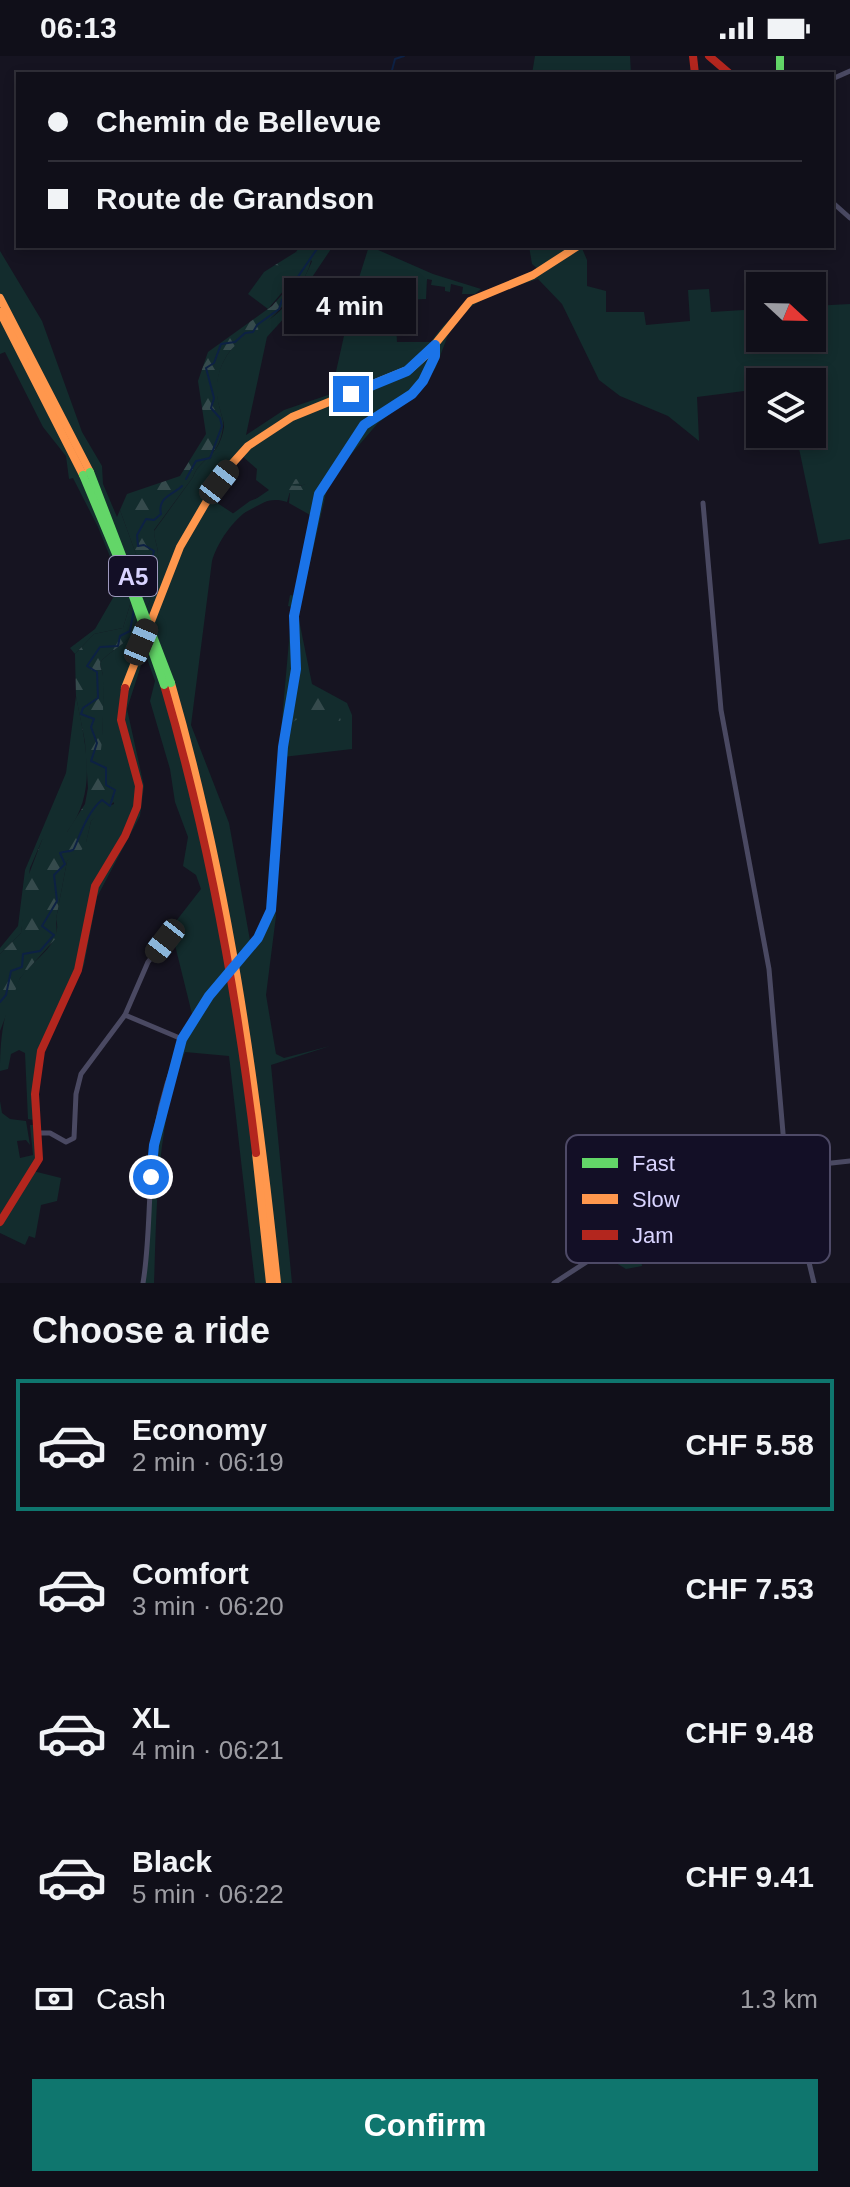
<!DOCTYPE html>
<meta charset="utf-8">
<style>
body{margin:0;font-family:Arial,sans-serif;background:#1e1d26;color:#f1f3f6;height:100vh;display:flex;flex-direction:column;font-size:30px;white-space:nowrap}
*{box-sizing:border-box;margin:0}
p{font-size:26px;color:#9c9ca2}
.icon{flex:none;width:44px;height:44px;fill:none;stroke:currentColor;stroke-width:2;stroke-linecap:round;stroke-linejoin:round}
.map{position:relative;height:1227px;overflow:hidden}
.drawer{display:flex;flex-direction:column;background:#100f19;flex:1}
.drawer>*{flex:none}
.hud{position:absolute;left:16px;top:16px;width:818px;height:176px;border-radius:0px;box-shadow:0 4px 12px #0003,0 0 0 2px #302f38;display:grid;align-content:center;height:176px;padding:0 32px;background:#100f19}
.needle{width:52px;rotate:112deg}
.buttons{position:absolute;left:746px;top:216px;display:grid;gap:16px}
.buttons a{display:grid;place-items:center;width:80px;height:80px;border-radius:0px;background:#100f19;box-shadow:0 4px 12px #0003,0 0 0 2px #302f38;font-size:40px}
.end{position:absolute;width:36px;height:36px;margin:-18px;border:10px solid #1a73e8;background:#fff;box-shadow:0 0 0 4px #fff}
.from{border-radius:50%}
.bubble{position:absolute;height:56px;border-radius:0px;background:#100f19;box-shadow:0 4px 12px #0003,0 0 0 2px #302f38;font-size:26px;font-weight:700;line-height:56px;text-align:center}
.car{position:absolute;width:24px;height:48px;margin:-24px -12px;border-radius:10px;box-shadow:0 0 6px 2px #0007;background:linear-gradient(#222 24%,#8ab4d8 0 40%,#222 0 76%,#8ab4d8 0 86%,#222 0)}
.hud b{display:flex;align-items:center;gap:28px;height:76px;font-size:30px}
.hud b+b{border-top:2px solid #302f38}
.hud i{width:20px;height:20px;background:#f1f3f6}
ul{padding:0;list-style:none}
li{display:flex;align-items:center;gap:24px;height:132px;margin:0 16px 12px;padding:0 16px;border:4px solid transparent;border-radius:0px}
li div{flex:1}
li b{display:block;font-size:30px}
li em{font-style:normal;font-weight:700}
li.on{border-color:#0f766e}
li>.icon{width:72px;height:72px;stroke-width:1.5}
h2{padding:0 32px;font-size:36px;line-height:96px}
.pay{display:flex;align-items:center;gap:20px;height:88px;padding:0 32px;font-size:30px}
.pay p{margin-inline-start:auto}
.cta{display:flex;gap:16px;margin-top:auto;padding:16px 32px}
.cta a{flex:1;height:92px;border-radius:0px;background:#0f766e;color:#fff;font-size:32px;font-weight:700;line-height:92px;text-align:center}
.status{display:flex;justify-content:space-between;align-items:center;height:56px;padding:0 40px;background:#100f19;direction:ltr}
.status svg{height:22px;fill:currentColor}
.map>svg:first-child{display:block}
.grass{fill:#132c2d;fill-rule:evenodd}
.forest{fill:url(#forest-firs)}
.lines{fill:none;stroke-linecap:round;stroke-linejoin:round}
.stream{stroke:#0d2144;stroke-width:2}
.street{stroke:#4a4962;stroke-width:5}
.fast{stroke:#63d668;stroke-width:8}
.slow{stroke:#ff974d;stroke-width:8}
.jam{stroke:#b3261e;stroke-width:8}
.street-bridge{stroke:#4a4962;stroke-width:5}
.fast-bridge{stroke:#63d668;stroke-width:8}
.route{stroke:#1a73e8;stroke-width:10}
.labels{text-anchor:middle;dominant-baseline:central;stroke-width:8;stroke-linejoin:round;paint-order:stroke}
.shield{fill:#130f26;stroke:#9e99be;stroke-width:2}
.shield-label{font-size:24px;font-weight:bold;fill:#d9d4ff}
.key{fill:#130f26;stroke:#4e4a67;stroke-width:2}
.key-label{font-size:22px;fill:#d9d4ff}
</style>
<div class="status"><b>06:13</b><svg viewBox="0 0 49 12"><path d="M0 12V9h3v3zM5 12V6h3v6zM10 12V3h3v9zM15 12V0h3v12zM26 1h20v11H26zM47 4h2v5h-2z"/></svg></div>
<div class="map">
<svg width="850" height="1227" viewBox="0 0 850 1227">
<defs>
<pattern id="forest-firs" width="22" height="20" patternUnits="userSpaceOnUse" patternTransform="scale(2)"><rect width="22" height="20" fill="#132c2d"/><path d="M5 1l3.5 6h-7zM16 11l3.5 6h-7z" fill="#354a4c"/></pattern>
</defs>
<rect width="100%" height="100%" fill="#161421"/>
<g class="grass">
<path d="M535,0h95l1,18h-99z"/>
<path d="M300,190h33l-47,70 -19,21 -21,98 38,-25 47,-16 21,-94 17,-54 64,28 48,15 -6,5h-13l1,-7 -12,-3 -1,8 -5,-1v-4l-14,-2 1,-5 -5,-1 -1,20 -23,1 -7,25 1,17h34c27,-41 66,-53 109,-71l-8,-7 -3,-18h52l6,14v26l19,5v21h38l2,13 44,-4 -2,-31 21,-1 2,23 49,-3v29h52v-32l38,-2v235l-31,5 -23,-110h16v-52h-52v7l-63,8 2,44 -31,-25 -48,-20 -21,-16 -37,-76 -24,-25 -44,14 -27,16 -19,26 -12,32 -15,24 -43,32 -49,57 -31,135 14,69 35,19 5,12v34l-69,8 -1,9 -4,-1 14,-158 -4,-1 2,-11 7,1 18,-97 8,-19 -32,8 -4,14c-33,-12 -67,31 -75,59l-21,164 38,98 22,123 14,-20 9,-34 2,24 -10,79 10,59 8,4 46,-12 -59,19 21,218h-37l-26,-227 -44,-4c-29,75 -28,152 -31,231h-11c6,-87 6,-186 50,-265l-21,-85 1,-8 28,-36 -5,-14 -13,-9 5,-29 -13,-35 -5,-33 -20,-68 5,-20 -10,-28 -18,56 17,77 -4,30 -43,81 -13,68 -38,83 -7,4 -4,34 4,35 -11,-2 -3,-66 -6,-3 -8,4 -3,15 -8,2c0,-32 3,-62 19,-91 11,-19 45,-35 37,-61l11,-58 19,-19 5,-21 13,-13 10,-4 -3,-20 -12,-29c5,-15 4,-60 4,-79 0,-4 -3,-8 -3,-12 0,-6 25,-20 31,-28 16,-24 29,-53 27,-81 0,-9 -4,-15 -4,-24l39,-54c6,-19 26,-18 31,-50 0,-7 -3,-12 -4,-18 -7,-20 -3,-41 10,-58 11,-15 29,-24 44,-35 15,-11 31,-37 38,-55l-16,-9zM241,399l16,14 -1,11 13,10 -35,24 -26,-17z"/>
<path d="M0,195l42,70 40,111 20,34 1,18 14,33 3,-7 21,58 -18,60 -29,6 -19,20 -5,-6 25,-19 26,-45 -23,-57 -25,-49 -4,1 -3,-23 -23,-29 -38,-75 -5,2z"/>
<path d="M275,209l14,1 7,10 -28,33 -20,-15 16,-22z"/>
<path d="M76,640c9,46 23,96 -9,136l-25,8 -12,28 -9,65 -21,21v-6l18,-22 7,-56 41,-97z"/>
<path d="M0,1045l2,12 8,6 16,2 4,24 -4,-5 -9,1 3,17 13,-3 -3,-30h9l1,29 -7,17 28,7 -4,23 -16,4 -6,33 -6,-2 -4,9 -25,-12z"/>
<path d="M636,1171l6,39 -16,3 -28,-17z"/>
</g>
<g class="forest">
<path d="M296,196l15,5c0,24 -40,63 -57,76 -8,6 -17,9 -24,18 -13,17 -16,38 -10,58 1,6 4,11 3,18 -4,32 -24,31 -30,50l-39,53c0,10 4,16 4,25 2,28 -11,57 -27,81 -6,8 -31,22 -31,28 0,4 3,8 3,12 0,19 1,64 -3,79l10,17v10l6,5 -1,14 -24,20 -6,26 -18,14 -11,58 1,18 -37,41 -20,53v-77l21,-21 5,-51 16,-42 11,-8h14l18,-28 3,-16 -3,-46 -9,-46 -1,-42 19,-20 29,-6 18,-60 -21,-58 7,-16 53,-18 26,-42 -8,-53 10,-29 64,-46 23,-26 -6,-13 -14,-2z"/>
<path d="M325,415l-1,5 -7,-1 -12,8 -21,2 16,1 22,-8 -10,38 -23,-13 1,-10 -6,-1 -50,26h-7l23,-17 25,-9 1,-6 -6,-6 33,-1z"/>
<path d="M295,635c17,3 42,5 48,23l-3,7 -35,-7 -15,10z"/>
</g>
<g class="lines">
<g class="stream">
<path d="M391,18l4,-15 9,-3"/>
<path d="M395,18h3"/>
<path d="M186,423l10,-18 14,-3 12,-32 -2,-8 -9,-10 3,-10 -8,-30 8,-5 7,-19 14,-2 10,-9 8,-1 4,-7 22,-16 3,-9 37,-54"/>
<path d="M143,538l11,-43 -10,-6 -6,1 -1,-11 9,-16 8,1 7,-6c-4,-17 12,-19 21,-28"/>
<path d="M0,946l6,-7 5,-24 11,-4 1,-13 17,-3 14,-16 -12,-9 15,-25 -3,-26 11,-11 -5,-11c4,-2 9,-1 13,-3 3,-2 12,-37 29,-50l8,6 5,-16 -9,-5v-17l-15,-7 6,-18 -6,-16 3,-8 -13,-5 2,-6 15,-10 -1,-26 -10,-6 13,-19 18,-1 2,-10 10,-5 4,-21"/>
</g>
<g class="street">
<path d="M832,23l18,-8"/>
<path d="M832,146l18,16"/>
<path d="M703,447l18,207 48,259 17,199 28,115"/>
<path d="M250,892l15,-22 8,-25 10,-154 13,-78 -2,-53 25,-122 45,-69 48,-31 11,-13 12,-25v-10"/>
<path d="M125,959l23,-53 28,-35"/>
<path d="M40,1077h10l16,9 8,-4 2,-44 5,-20 44,-59 57,24"/>
<path d="M143,1227c7,-42 5,-86 10,-129 6,-62 29,-126 69,-174"/>
<path d="M554,1227l130,-84 102,-31 64,-7"/>
</g>
<path class="fast" d="M780,0v18"/>
<g class="slow">
<path d="M0,242l90,174"/>
<path d="M0,256l83,163"/>
<path d="M171,627c57,197 85,397 106,600"/>
<path d="M125,632l55,-141 42,-72 26,-29 44,-29 118,-48 17,-15 43,-53 63,-26 45,-29"/>
<path d="M256,1097l14,130"/>
</g>
<g class="jam">
<path d="M693,0l2,18"/>
<path d="M709,0l21,18"/>
<path d="M164,629c45,154 73,309 92,468"/>
<path d="M0,1166l39,-63 -4,-65 6,-43 37,-81 17,-84 30,-50 12,-29 2,-21 -18,-66 4,-32"/>
</g>
<path class="street-bridge" d="M222,924l28,-32"/>
<g class="fast-bridge">
<path d="M90,416l81,211"/>
<path d="M83,419l46,110 35,100"/>
</g>
</g>
<g class="lines">
<path class="route" d="M151,1121l3,-32 28,-106 27,-43 49,-58 13,-28 12,-163 13,-78 -2,-53 25,-122 45,-69 48,-31 11,-13 12,-25v-11l-28,26 -56,23"/>
</g>
<g class="labels">
<rect class="shield" x="109" y="500" width="48" height="40" rx="6"/>
<g class="shield-label">
<text x="133" y="520">A5</text>
</g>
</g>
<rect x="566" y="1079" width="264" height="128" rx="12" class="key"/>
<rect x="582" y="1102" width="36" height="10" fill="#63d668"/>
<rect x="582" y="1138" width="36" height="10" fill="#ff974d"/>
<rect x="582" y="1174" width="36" height="10" fill="#b3261e"/>
<g class="key-label">
<text x="632" y="1115">Fast</text>
<text x="632" y="1151">Slow</text>
<text x="632" y="1187">Jam</text>
</g>
</svg>
<div class="buttons">
<a><svg class="needle" viewBox="-14 -14 28 28"><path d="M0-13l5 13h-10z" fill="#e53935"/><path d="M0 13l5-13h-10z" fill="#9c9ca2"/></svg></a>
<a><svg class="icon" aria-label="layers" viewBox="0 0 24 24"><path d="M12 4l9 5-9 5-9-5zM3 14l9 5 9-5"/></svg></a>
</div>
<i class="end from" style="left:151px;top:1121px"></i>
<i class="end" style="left:351px;top:338px"></i>
<div class="bubble" style="left:284px;top:222px;width:132px">4 min</div>
<i class="car" style="left:219px;top:426px;rotate:38deg"></i>
<i class="car" style="left:141px;top:586px;rotate:23deg"></i>
<i class="car" style="left:165px;top:885px;rotate:218deg"></i>
<div class="hud">
<b><i class="from"></i>Chemin de Bellevue</b>
<b><i></i>Route de Grandson</b>
</div>
</div>
<section class="drawer">
<h2>Choose a ride</h2>
<ul>
<li class="on"><svg class="icon" aria-label="car" viewBox="0 0 24 24"><path d="M5 17H2v-5l4-1 3-4h7l3 4 3 1v5h-3M9 17h6M6 11h13"/><circle cx="7" cy="17" r="2"/><circle cx="17" cy="17" r="2"/></svg><div><b>Economy</b><p>2 min · 06:19</p></div><em>CHF 5.58</em></li>
<li><svg class="icon" aria-label="car" viewBox="0 0 24 24"><path d="M5 17H2v-5l4-1 3-4h7l3 4 3 1v5h-3M9 17h6M6 11h13"/><circle cx="7" cy="17" r="2"/><circle cx="17" cy="17" r="2"/></svg><div><b>Comfort</b><p>3 min · 06:20</p></div><em>CHF 7.53</em></li>
<li><svg class="icon" aria-label="car" viewBox="0 0 24 24"><path d="M5 17H2v-5l4-1 3-4h7l3 4 3 1v5h-3M9 17h6M6 11h13"/><circle cx="7" cy="17" r="2"/><circle cx="17" cy="17" r="2"/></svg><div><b>XL</b><p>4 min · 06:21</p></div><em>CHF 9.48</em></li>
<li><svg class="icon" aria-label="car" viewBox="0 0 24 24"><path d="M5 17H2v-5l4-1 3-4h7l3 4 3 1v5h-3M9 17h6M6 11h13"/><circle cx="7" cy="17" r="2"/><circle cx="17" cy="17" r="2"/></svg><div><b>Black</b><p>5 min · 06:22</p></div><em>CHF 9.41</em></li>
</ul>
<div class="pay"><svg class="icon" aria-label="cash" viewBox="0 0 24 24"><path d="M3 7h18v10H3z"/><circle cx="12" cy="12" r="2"/></svg>Cash<p>1.3 km</p></div>
<div class="cta"><a>Confirm</a></div>
</section>
